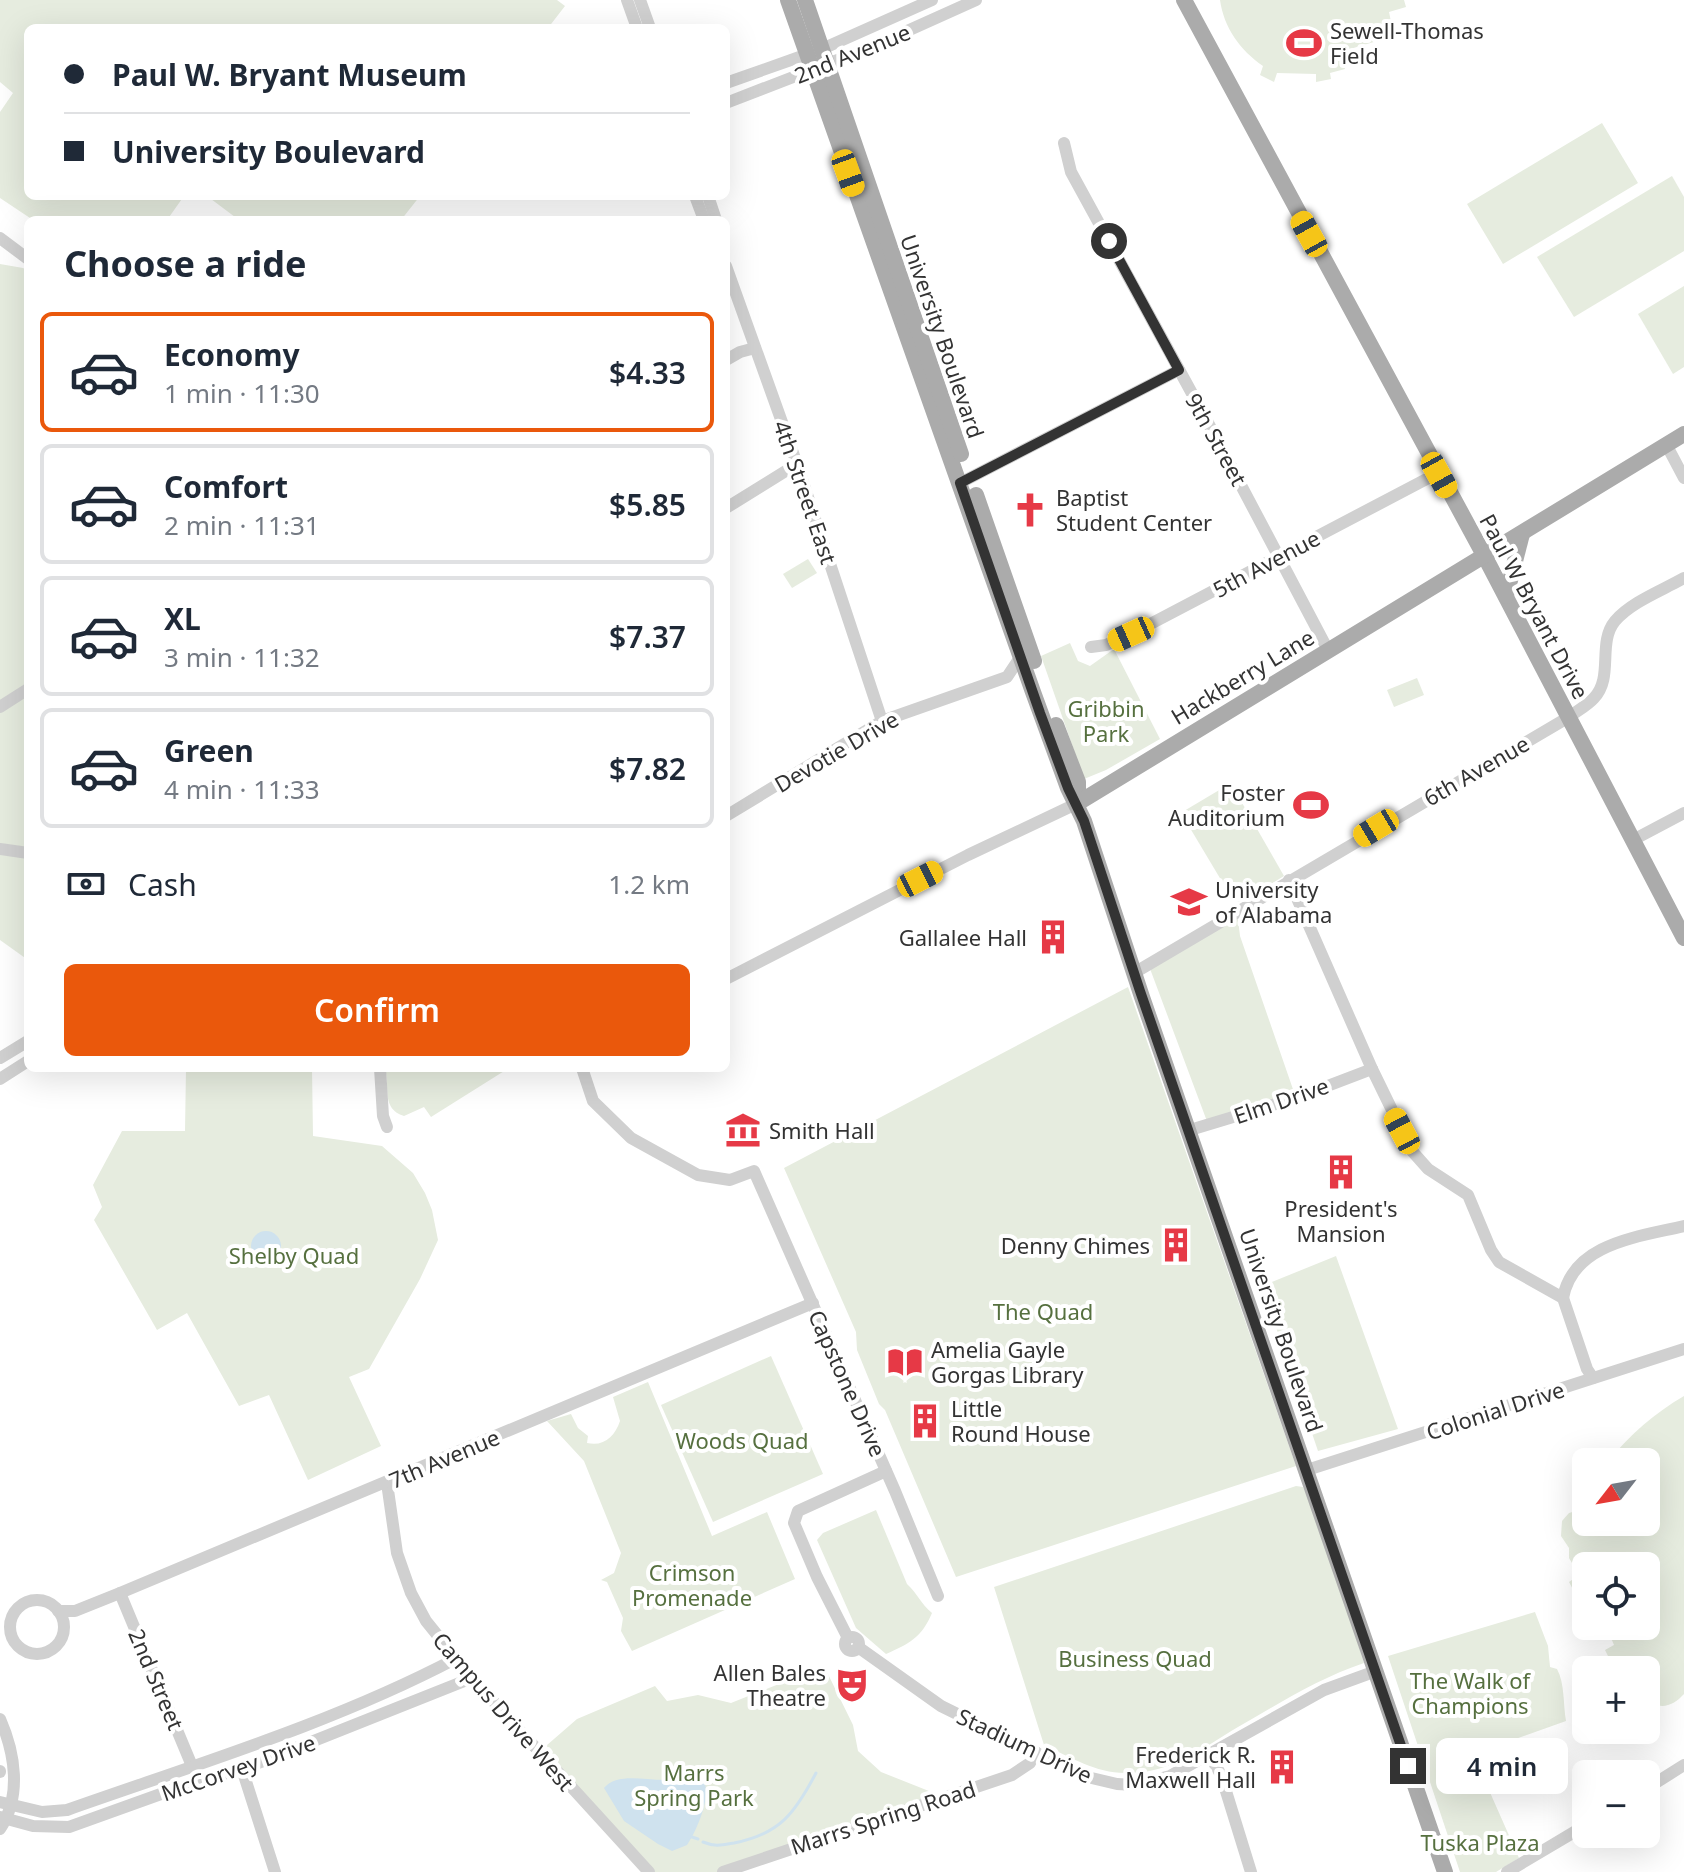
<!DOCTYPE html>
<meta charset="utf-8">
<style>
body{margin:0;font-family:"Noto Sans",sans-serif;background:#f6f6f7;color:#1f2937;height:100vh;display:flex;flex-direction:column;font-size:30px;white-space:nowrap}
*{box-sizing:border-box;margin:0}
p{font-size:26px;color:#747a83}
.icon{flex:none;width:44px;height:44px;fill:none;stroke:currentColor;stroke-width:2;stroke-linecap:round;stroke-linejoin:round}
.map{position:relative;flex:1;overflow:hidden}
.sheet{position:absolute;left:24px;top:216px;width:706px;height:856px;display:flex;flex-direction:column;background:#fff;border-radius:12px;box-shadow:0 8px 32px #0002}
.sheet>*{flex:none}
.top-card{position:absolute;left:24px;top:24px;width:706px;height:176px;border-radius:12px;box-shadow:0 8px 32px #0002;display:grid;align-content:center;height:176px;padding:0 40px;background:#fff}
.needle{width:52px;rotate:239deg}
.fabs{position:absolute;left:1572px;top:1448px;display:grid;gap:16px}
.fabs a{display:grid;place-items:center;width:88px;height:88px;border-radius:12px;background:#fff;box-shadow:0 8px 32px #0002;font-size:40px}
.end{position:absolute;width:36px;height:36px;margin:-18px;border:10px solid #333;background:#fff;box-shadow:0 0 0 4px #fff}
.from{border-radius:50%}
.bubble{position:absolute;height:56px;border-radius:12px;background:#fff;box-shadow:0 8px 32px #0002;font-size:26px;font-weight:600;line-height:56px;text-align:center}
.car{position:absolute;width:24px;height:48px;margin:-24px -12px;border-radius:10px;box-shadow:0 0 6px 2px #0007;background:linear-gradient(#f5c518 24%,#345 0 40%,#f5c518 0 76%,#345 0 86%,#f5c518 0)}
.top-card b{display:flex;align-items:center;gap:28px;height:76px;font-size:30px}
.top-card b+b{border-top:2px solid #e0e1e3}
.top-card i{width:20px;height:20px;background:#1f2937}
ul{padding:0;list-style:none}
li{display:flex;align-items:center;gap:24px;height:120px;margin:0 16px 12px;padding:0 24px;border:4px solid #e0e1e3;border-radius:12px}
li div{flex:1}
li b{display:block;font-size:30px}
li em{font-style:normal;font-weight:600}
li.selected{border-color:#ea580c}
li>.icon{width:72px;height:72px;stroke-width:1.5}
h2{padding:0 40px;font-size:36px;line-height:96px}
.pay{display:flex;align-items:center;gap:20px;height:88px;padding:0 40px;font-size:30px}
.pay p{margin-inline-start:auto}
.primary-button{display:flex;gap:16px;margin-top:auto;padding:16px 40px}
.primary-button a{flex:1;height:92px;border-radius:12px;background:#ea580c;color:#fff;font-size:32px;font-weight:600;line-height:92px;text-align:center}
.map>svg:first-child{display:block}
.green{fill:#e6ecdf}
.water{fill:#cfe2ee}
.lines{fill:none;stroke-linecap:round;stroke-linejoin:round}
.stream{stroke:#cfe2ee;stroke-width:3}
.minor{stroke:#d0d0d0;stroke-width:12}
.major{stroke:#ababab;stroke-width:16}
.route{stroke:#333;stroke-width:10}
.labels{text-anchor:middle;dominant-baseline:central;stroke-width:8;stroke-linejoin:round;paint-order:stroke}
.poi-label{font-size:22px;fill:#333;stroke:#fff;text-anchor:start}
.street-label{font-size:22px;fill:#333;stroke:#fff}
.park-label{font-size:22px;fill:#56703f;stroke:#fff}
</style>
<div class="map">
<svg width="1684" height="1872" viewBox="0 0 1684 1872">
<rect width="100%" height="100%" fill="#fff"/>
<g class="green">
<path d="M0,0h557l8,6 -17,22h-520v168h156l-17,24h-134l-33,-22v-86l13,-19 -13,-11z"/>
<path d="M1220,0h184l2,7 -17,5 5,24 -54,16 5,17 -15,4 1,6 -15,3v-8l-39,-1 -3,9 -14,-7 3,-9c-23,-16 -39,-38 -43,-66z"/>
<path d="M1602,123l36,60 -135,81 -36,-60z"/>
<path d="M1672,176l12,21v54l-110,66 -37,-60z"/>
<path d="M207,196h213l-19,24h-162z"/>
<path d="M0,264l23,4 5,3v689l-28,-20z"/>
<path d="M1684,286v81l-11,7 -35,-60z"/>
<path d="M808,559l9,14 -25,15 -9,-14z"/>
<path d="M1070,643l8,18 12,5 24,-17 46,90 -54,31 -22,9 -43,-123z"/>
<path d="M1417,678l7,17 -30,12 -7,-17z"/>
<path d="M1226,786l7,1 51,89 -43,26 -8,-2 -49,-82v-7z"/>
<path d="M1237,911l3,25 56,162 -88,26 -59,-158z"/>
<path d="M1128,987l168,479 -340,111 -71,-167 -6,-6 -22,-54 -1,-18 -72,-164z"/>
<path d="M186,1068h126l1,68 69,10 31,27 12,20 7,17 6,30 -18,39 -51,90 -20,8 32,69 -73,34 -39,-85 -30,11 -52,-93 -30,17 -63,-110 8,-13 -9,-22 29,-54h63z"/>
<path d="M385,1068h124l-78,49 -7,-10 -20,9c-23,-7 -14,-29 -19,-48z"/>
<path d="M1336,1256l62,173 -80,22 -56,-165z"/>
<path d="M771,1356l52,118 -110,48 -52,-117z"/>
<path d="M648,1382l64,154 55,-24 28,67 -163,72 -11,-20 2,-13 -16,-36 -6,-2 13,-7 7,-20 -37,-92 -37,-40 24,-7 7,14 10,8 -1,7c17,4 28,-7 33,-22l-7,-24z"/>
<path d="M1684,1396v298c-11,12 -24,17 -38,5v-29h-18l-6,-9 -9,5 -8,-16 9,-5 -8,-19h40v-60h-60v26l-9,5 -8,-15 10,-7 -10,-17v-10l-8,-12 1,-15 7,-8 17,-5v14h60v-60h-38c21,-27 47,-49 76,-66z"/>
<path d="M1296,1486l7,1 18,41 43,135c-45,15 -86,41 -126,64 -35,21 -70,48 -113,46 -29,0 -55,-16 -81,-28l-50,-158z"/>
<path d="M876,1510l31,74c10,9 14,20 25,29 -10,24 -23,31 -46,41l-30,-26 -39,-88 6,-7z"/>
<path d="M1535,1612l13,34 2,21 7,2c8,15 6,35 9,52l-93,33 46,104 -23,14h-36l-72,-216z"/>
<path d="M824,1666l29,59 5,26 23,21 63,25 -221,75h-74l-110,-120 38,-33 78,-33 12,15 31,-6 33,8z"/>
</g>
<g class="water">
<circle cx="266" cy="1246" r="15"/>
<path d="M692,1772c4,2 9,5 11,8 10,14 -7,52 -16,65l-15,6 -14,-7 -34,-23 -20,-33c14,-18 49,-5 70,-9 6,-1 13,-4 18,-7z"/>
</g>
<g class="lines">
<g class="stream">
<path d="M692,1837l6,2"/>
<path d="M703,1842c12,5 19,3 31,1 46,-9 61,-30 82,-70"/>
</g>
<g class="minor">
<path d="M627,0l10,28"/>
<path d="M640,0l10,28"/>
<path d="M726,83l96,-34 110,-49"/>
<path d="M726,103l150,-58 100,-45"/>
<path d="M1064,143l7,29 135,247 122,231"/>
<path d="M695,196l9,24"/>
<path d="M708,196l8,24"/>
<path d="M0,238l28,21"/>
<path d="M726,266l71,198 85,257"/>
<path d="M726,360l14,-8 15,-4"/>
<path d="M1666,444l18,34"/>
<path d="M960,483l219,-113"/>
<path d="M726,508l71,-44"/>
<path d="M1091,647l15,-2 31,-14 301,-158"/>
<path d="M0,707l28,-18"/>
<path d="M726,816l156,-95 125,-44 14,-21"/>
<path d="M1633,840l51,-27"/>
<path d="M0,849l28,4"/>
<path d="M1289,880l83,189 40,82 16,18 40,26 23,55 8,12 64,36 24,71 6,9"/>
<path d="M1134,973l435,-256c8,-6 19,-12 25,-19 20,-21 3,-55 21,-77 16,-19 48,-31 69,-43"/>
<path d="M726,979l242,-124 110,-52"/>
<path d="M0,1058l28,-17"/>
<path d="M380,1068l3,48 4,11"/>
<path d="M582,1068l11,33 38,37 67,37 32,5 24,-9 141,320 43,105"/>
<path d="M0,1079l28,-18"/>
<path d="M1190,1130l106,-32 76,-29"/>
<path d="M1563,1298c10,-55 75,-61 121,-72"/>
<path d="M1307,1470l377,-121"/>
<path d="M387,1483l10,70 14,40 15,28 46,57 177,194"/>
<path d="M120,1593l72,173"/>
<circle cx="37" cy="1627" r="27"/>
<path d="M58,1611h17l45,-18 693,-290"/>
<circle cx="852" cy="1644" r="7"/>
<path d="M848,1638l-31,-61 -23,-54 4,-12 88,-40"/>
<path d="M858,1647l83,59 142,70 34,8 18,1 35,-9 154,-86 52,-19"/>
<path d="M0,1719c15,34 22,77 0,110"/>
<path d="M1210,1756l11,19 30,97"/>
<path d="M242,1769l33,103"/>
<path d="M0,1771v1"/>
<path d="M1646,1789l38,-24"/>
<path d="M0,1802l42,10 25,-2c130,-46 266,-87 388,-151"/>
<path d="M0,1817l33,9 36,1 103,-37 84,-26 216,-86"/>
<path d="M723,1872l289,-97 18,-12 6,-11"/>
<path d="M1507,1872l79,-47"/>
</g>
<g class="major">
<path d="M788,0l245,692 35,96 16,33 58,176 303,875"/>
<path d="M805,0l156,454"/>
<path d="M1184,0l301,557 199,381"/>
<path d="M976,495l58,166"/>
<path d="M1506,596l16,-62"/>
<path d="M1056,725l22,57v20"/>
<path d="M1078,803l606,-369"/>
</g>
</g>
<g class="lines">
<path class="route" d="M1109,241l70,129 -219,113 80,230 28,75 16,33 56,170 268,775"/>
</g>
<defs>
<g id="stadium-bare" transform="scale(2.76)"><path d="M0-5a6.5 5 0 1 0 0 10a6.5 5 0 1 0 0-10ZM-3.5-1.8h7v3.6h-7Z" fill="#e63946" stroke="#fff" stroke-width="2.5" paint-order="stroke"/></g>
<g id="church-bare" transform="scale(2.76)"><path d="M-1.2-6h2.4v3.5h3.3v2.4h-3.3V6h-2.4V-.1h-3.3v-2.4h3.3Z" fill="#e63946" stroke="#fff" stroke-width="2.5" paint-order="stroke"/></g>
<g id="university-bare" transform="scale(2.76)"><path d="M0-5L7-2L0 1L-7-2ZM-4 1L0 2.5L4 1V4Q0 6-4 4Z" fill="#e63946" stroke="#fff" stroke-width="2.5" paint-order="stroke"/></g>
<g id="building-bare" transform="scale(2.76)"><path d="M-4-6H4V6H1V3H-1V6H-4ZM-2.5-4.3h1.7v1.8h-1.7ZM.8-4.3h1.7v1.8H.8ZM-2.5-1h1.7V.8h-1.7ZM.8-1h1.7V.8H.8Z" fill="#e63946" stroke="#fff" stroke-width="2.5" paint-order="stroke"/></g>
<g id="museum-bare" transform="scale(2.76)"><path d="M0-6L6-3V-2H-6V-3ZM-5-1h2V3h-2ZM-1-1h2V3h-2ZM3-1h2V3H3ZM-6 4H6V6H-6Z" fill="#e63946" stroke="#fff" stroke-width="2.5" paint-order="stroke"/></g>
<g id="library-bare" transform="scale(2.76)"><path d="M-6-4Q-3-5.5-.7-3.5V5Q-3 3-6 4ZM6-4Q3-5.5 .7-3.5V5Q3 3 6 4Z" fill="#e63946" stroke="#fff" stroke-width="2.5" paint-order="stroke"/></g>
<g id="theatre-bare" transform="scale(2.76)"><path d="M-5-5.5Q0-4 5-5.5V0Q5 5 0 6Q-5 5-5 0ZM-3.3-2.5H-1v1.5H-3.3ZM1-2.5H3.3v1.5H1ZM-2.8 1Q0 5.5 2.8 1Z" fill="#e63946" stroke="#fff" stroke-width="2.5" paint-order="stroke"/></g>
</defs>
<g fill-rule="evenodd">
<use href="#stadium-bare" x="1304" y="43"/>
<use href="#church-bare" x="1030" y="510"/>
<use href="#stadium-bare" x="1311" y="805"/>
<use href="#university-bare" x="1189" y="902"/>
<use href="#building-bare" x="1053" y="937"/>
<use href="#museum-bare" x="743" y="1130"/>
<use href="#building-bare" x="1341" y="1172"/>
<use href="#building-bare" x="1176" y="1245"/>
<use href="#library-bare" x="905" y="1362"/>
<use href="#building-bare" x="925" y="1421"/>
<use href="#theatre-bare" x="852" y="1685"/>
<use href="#building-bare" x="1282" y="1767"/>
</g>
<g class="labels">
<g class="poi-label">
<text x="1330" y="30">Sewell-Thomas<tspan x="1330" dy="25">Field</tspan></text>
<text x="1056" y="497">Baptist<tspan x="1056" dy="25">Student Center</tspan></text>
<text x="1285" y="792" text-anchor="end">Foster<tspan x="1285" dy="25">Auditorium</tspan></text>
<text x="1215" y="889">University<tspan x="1215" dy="25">of Alabama</tspan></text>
<text x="1027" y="937" text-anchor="end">Gallalee Hall</text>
<text x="769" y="1130">Smith Hall</text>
<text x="1341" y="1208" text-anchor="middle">President's<tspan x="1341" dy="25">Mansion</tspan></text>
<text x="1150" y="1245" text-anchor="end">Denny Chimes</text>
<text x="931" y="1349">Amelia Gayle<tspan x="931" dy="25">Gorgas Library</tspan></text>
<text x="951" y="1408">Little<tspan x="951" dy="25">Round House</tspan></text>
<text x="826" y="1672" text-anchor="end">Allen Bales<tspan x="826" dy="25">Theatre</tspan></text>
<text x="1256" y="1754" text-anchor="end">Frederick R.<tspan x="1256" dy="25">Maxwell Hall</tspan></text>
</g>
<g class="street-label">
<text transform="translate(852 53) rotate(-22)">2nd Avenue</text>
<text transform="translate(943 336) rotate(71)">University Boulevard</text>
<text transform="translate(1217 439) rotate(61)">9th Street</text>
<text transform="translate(806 492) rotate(71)">4th Street East</text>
<text transform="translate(1266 563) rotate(-28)">5th Avenue</text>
<text transform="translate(1535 606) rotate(62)">Paul W Bryant Drive</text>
<text transform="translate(1242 676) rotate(-31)">Hackberry Lane</text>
<text transform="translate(836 751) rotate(-30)">Devotie Drive</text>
<text transform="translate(1476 770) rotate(-30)">6th Avenue</text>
<text transform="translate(1281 1100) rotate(-19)">Elm Drive</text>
<text transform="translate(1282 1330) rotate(71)">University Boulevard</text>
<text transform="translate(848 1383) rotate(66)">Capstone Drive</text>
<text transform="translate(1495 1410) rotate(-18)">Colonial Drive</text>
<text transform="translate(444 1458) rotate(-23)">7th Avenue</text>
<text transform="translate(157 1679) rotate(67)">2nd Street</text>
<text transform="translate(504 1711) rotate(49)">Campus Drive West</text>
<text transform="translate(1025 1745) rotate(25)">Stadium Drive</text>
<text transform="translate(238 1767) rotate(-19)">McCorvey Drive</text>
<text transform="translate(883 1817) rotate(-18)">Marrs Spring Road</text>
</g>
<g class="park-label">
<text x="1106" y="708">Gribbin<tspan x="1106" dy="25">Park</tspan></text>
<text x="294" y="1255">Shelby Quad</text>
<text x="1043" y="1311">The Quad</text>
<text x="742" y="1440">Woods Quad</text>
<text x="692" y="1572">Crimson<tspan x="692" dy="25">Promenade</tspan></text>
<text x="1135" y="1658">Business Quad</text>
<text x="1470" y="1680">The Walk of<tspan x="1470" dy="25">Champions</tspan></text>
<text x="694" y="1772">Marrs<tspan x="694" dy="25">Spring Park</tspan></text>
<text x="1480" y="1842">Tuska Plaza</text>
</g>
</g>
</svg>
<div class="fabs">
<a><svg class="needle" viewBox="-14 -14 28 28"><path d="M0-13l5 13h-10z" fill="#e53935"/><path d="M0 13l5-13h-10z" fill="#747a83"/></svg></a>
<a><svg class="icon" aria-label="locate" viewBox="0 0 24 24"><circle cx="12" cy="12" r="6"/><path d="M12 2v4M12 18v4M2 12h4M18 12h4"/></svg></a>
<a>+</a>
<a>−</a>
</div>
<i class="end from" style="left:1109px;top:241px"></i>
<i class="end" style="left:1408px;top:1766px"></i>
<div class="bubble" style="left:1436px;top:1738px;width:132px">4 min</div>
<i class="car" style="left:848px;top:173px;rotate:160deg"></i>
<i class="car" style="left:1309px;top:234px;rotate:331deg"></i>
<i class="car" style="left:1439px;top:475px;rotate:151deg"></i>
<i class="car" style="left:1131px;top:634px;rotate:246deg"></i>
<i class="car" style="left:1376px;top:828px;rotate:239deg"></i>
<i class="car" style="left:920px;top:879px;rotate:63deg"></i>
<i class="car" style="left:1402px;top:1131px;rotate:332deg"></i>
<div class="top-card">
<b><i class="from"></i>Paul W. Bryant Museum</b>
<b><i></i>University Boulevard</b>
</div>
<section class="sheet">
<h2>Choose a ride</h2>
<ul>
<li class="selected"><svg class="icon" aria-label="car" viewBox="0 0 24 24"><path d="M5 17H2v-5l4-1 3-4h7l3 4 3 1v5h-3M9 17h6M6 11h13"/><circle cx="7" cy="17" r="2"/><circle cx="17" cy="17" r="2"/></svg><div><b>Economy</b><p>1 min · 11:30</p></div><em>$4.33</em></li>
<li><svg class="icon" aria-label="car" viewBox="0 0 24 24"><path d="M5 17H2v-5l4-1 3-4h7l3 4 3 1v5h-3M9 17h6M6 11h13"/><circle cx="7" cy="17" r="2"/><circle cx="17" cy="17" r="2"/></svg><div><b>Comfort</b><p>2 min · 11:31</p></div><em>$5.85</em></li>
<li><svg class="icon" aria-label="car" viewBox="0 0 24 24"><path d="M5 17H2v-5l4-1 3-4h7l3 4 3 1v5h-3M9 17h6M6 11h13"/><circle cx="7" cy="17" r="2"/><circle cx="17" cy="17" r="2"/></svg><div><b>XL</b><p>3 min · 11:32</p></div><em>$7.37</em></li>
<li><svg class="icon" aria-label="car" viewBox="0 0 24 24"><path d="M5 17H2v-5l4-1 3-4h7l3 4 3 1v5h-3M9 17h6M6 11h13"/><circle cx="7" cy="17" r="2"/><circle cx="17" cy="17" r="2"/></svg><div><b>Green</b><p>4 min · 11:33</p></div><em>$7.82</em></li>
</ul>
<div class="pay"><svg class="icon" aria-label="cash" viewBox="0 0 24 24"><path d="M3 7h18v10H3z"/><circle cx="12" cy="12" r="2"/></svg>Cash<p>1.2 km</p></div>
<div class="primary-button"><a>Confirm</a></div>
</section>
</div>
